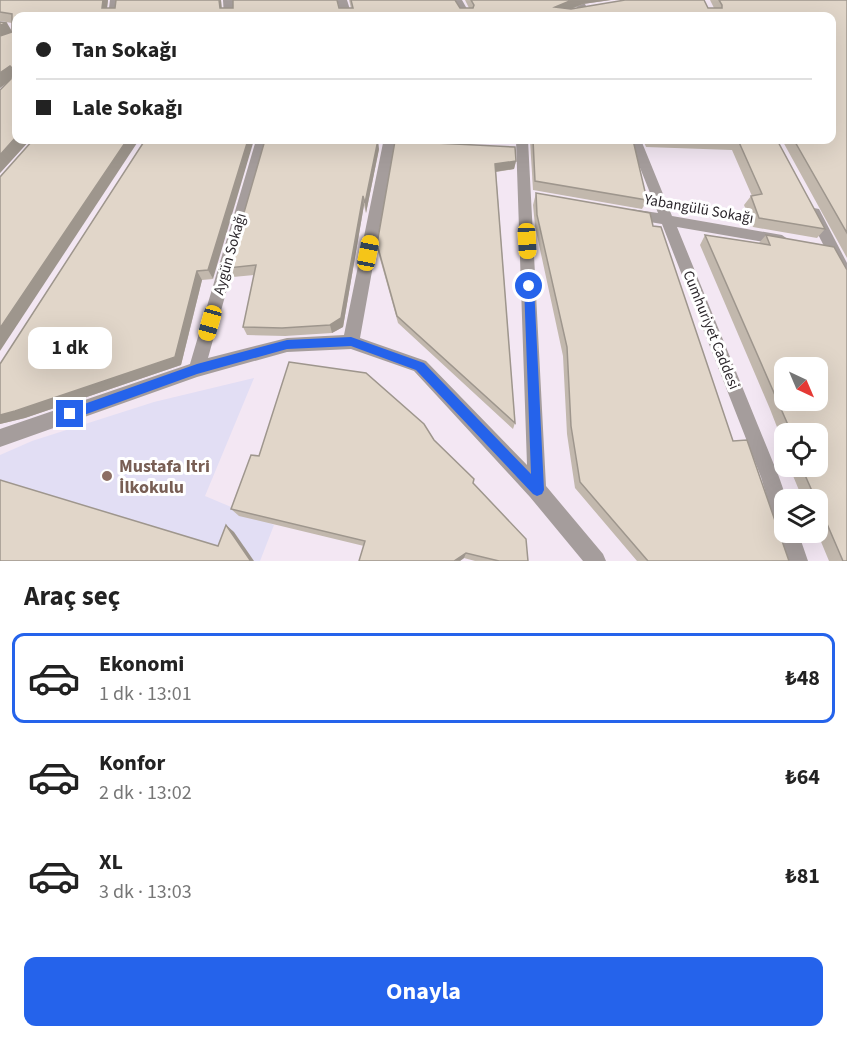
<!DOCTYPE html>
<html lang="tr">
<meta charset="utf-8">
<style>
body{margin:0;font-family:"Source Sans 3",sans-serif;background:#f2f2f2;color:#222;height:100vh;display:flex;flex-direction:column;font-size:22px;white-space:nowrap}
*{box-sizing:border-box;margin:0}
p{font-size:20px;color:#767676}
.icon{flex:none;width:33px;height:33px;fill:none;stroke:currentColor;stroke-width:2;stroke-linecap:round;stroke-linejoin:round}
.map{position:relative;height:561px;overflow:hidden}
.sheet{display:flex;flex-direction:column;background:#fff;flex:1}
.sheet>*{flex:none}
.top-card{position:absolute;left:12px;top:12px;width:824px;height:132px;border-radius:12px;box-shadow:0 6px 24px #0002;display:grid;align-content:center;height:132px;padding:0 24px;background:#fff}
.needle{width:39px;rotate:136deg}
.controls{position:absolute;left:774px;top:357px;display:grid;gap:12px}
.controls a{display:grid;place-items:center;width:54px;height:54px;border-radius:12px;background:#fff;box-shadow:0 6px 24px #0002;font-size:30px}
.end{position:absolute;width:27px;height:27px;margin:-14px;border:8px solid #2563eb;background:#fff;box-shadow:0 0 0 3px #fff}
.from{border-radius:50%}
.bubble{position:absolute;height:42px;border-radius:12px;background:#fff;box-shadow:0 6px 24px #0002;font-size:20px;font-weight:700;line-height:42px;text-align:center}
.car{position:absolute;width:18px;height:36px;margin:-18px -9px;border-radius:8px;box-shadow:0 0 4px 2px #0007;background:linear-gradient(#f5c518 24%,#345 0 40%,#f5c518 0 76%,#345 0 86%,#f5c518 0)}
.top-card b{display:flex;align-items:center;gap:21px;height:57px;font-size:22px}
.top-card b+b{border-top:2px solid #e0e0e0}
.top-card i{width:15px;height:15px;background:#222}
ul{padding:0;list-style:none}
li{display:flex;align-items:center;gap:18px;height:90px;margin:0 12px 9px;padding:0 12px;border:3px solid transparent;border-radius:12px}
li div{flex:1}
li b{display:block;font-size:22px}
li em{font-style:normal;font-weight:700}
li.selected{border-color:#2563eb}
li>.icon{width:54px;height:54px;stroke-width:1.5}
h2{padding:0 24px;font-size:27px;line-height:72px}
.action{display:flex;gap:12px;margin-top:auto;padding:12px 24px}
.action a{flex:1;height:69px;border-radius:12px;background:#2563eb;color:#fff;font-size:24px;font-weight:700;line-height:69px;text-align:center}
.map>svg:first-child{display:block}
.education{fill:#e2def4}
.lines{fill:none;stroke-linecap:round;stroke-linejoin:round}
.street{fill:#a59d9c;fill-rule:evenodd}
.wall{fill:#c2b8ad}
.shaded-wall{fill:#9e968d}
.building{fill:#e1d6c9;stroke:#9e968d;stroke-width:1.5;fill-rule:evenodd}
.route{fill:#2563eb}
.education-dot{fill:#8d6e63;stroke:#fff;stroke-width:2}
.labels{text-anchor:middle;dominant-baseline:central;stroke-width:6;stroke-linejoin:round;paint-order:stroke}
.street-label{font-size:15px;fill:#2b262b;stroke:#fff}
.near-education-label{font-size:18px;font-weight:bold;fill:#785e54;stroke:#fff;text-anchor:start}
</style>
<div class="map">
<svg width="847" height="561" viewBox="0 0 847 561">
<rect width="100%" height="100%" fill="#f3e7f3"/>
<path class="education" d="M254,378l-49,118 69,29 -14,36h-260v-106l32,-14 122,-39z"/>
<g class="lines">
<g class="street">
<path d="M110,0h10l-2,16h-10z"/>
<path d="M223,0h10l1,16h-10z"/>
<path d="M337,0h10l5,16h-10z"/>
<path d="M452,0h10l9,16h-10z"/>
<path d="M573,0h10l8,16h-10z"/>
<path d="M256,140h12l-60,218 79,-20 57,-3 39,-192 4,-3h6l2,3 -35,195 66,23 101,104 -11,-325h12l18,346 57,68 3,7h-23l-53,-64 -116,-126 -63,-22 -64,3 -90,25 -197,70v-18l190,-65z"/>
<path d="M629,140h12l31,76 110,19 7,5 -7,5 -105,-18 102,250 8,23h-3v32h14l10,29h-20l-10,-29 1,-3 -5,-8 -13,-44 -99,-253 -31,-5 -7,-5 7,-5 27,4z"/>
<path d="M814,208l5,1 28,54v20l-5,-2 -35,-68z"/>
</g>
</g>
<g class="wall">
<path d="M0,0h108l-1,8h8l1,-8h105l1,8h129l-2,-8h106l5,8h9l-4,-8h146l-28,4 -11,5 142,-1 -4,-8h137v258l-65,-118h49v-124h-815v124h14l-30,33v-83l8,-8 -8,6 12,-57v-8l-12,-2z"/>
<path d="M145,140l68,139 -11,1 -21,85 -156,53 -25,6v-60z"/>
<path d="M443,140h72l-1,3z"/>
<path d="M530,140h103l14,60 -5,9 -109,-19z"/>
<path d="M643,140h134l48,89 -8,9 -64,-11 -9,-22 7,-9h1l-20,-46 -86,-3z"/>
<path d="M395,141l121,20 -2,8 -18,3 19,251 -2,6 -115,-106 -20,-71 -1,-8z"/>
<path d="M379,149l-13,64 -2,-8 -21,122 -11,6 -47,3 -38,-1 -4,-8 11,-52 -21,2 -5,-9z"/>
<path d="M536,193l117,33 80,215 56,120h-152l-62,-73 -8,-54 -4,-78 -28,-130 -2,-21z"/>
<path d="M705,235l54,8 7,-8 81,35v291h-18l-12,-29 1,-32h-15l-14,-34h29v-32h-34v22l-3,-9 3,-2 -14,-36 -70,-164z"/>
<path d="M434,440l39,43 55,78h-53l-11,-3 -4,3h-101l5,-15 -125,-30 -8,-7 28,-53z"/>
</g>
<g class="shaded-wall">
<path d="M103,0h5l-2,16 -4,-8z"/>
<path d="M219,0h2l1,16 -2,-8z"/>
<path d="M572,0h39l-28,4 -30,12 2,-9z"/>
<path d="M7,23l6,10 -13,4v-12z"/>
<path d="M10,66l6,10 -16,12v-15z"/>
<path d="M16,137v3h14l-30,33v-18z"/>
<path d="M127,140h12l-139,211v-23z"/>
<path d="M248,140h6l-41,139 -5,-9z"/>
<path d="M378,140l1,9 -13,64 -1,-10z"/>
<path d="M516,161l-2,8 -20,3 1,-8z"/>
<path d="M363,196l1,9 -21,122 -11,6 -2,-8z"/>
<path d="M197,271l5,9 -21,85 -156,53 -25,6v-9z"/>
<path d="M226,525l8,7 20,29h-4z"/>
<path d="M466,553l-2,5 -4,3h-6z"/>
</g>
<g class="building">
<path d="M0,0h103l-1,8h13l1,-8h103l1,8h13v-8h104l2,8h14l-2,-8h104l5,8h13l1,-3 -3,-5h101l-17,7 16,2 54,-9h79l4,8h14v-3l-3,-5h128v233l-53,-93h37v-124h-815v121l-16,18v-65l11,-11 1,-11 -2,-2 -10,7v-37l12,-4v-18l-12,-2z"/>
<path d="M0,22l7,1 -7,2z"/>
<path d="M33,140h94l-127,188v-151z"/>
<path d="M145,140h103l-40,130 -11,1 -22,86 -160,54 -15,4v-51z"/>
<path d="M265,140h113l-13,63 -2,-7 -22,122 -11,7 -48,3 -39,-1 13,-62 -28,3z"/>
<path d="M533,140h100l14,60 -112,-19z"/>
<path d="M720,140h57l48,89 -66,-11 -8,-22 11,-2 -24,-54z"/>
<path d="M395,141l120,6 1,14 -21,3 20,259 -118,-107 -20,-72z"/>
<path d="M536,193l114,20 3,13 8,1 72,214 14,-1 42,121h-141l-68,-79 -9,-56 -4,-79 -30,-132z"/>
<path d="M705,235l65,10 -4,-10 68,12 13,23v291h-4l-25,-58v-3h-2l-15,-34h17v-32h-26zM784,368h34v32h-34z"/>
<path d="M289,362l77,11 58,51 10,16 40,39 -1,4 53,56 2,22h-29l-33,-8 -12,8h-95l6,-20 -134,-32 20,-54 8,1z"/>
<path d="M0,480l218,66 8,-21 24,35v1h-250z"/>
</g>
<path class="route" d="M529,282l5,4 10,204 -2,4 -5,2 -4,-2 -117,-124 -65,-24 -64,3 -90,25 -127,46 -6,-6 6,-5 127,-45 90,-24 64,-3 73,26 107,111 -7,-188z"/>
<circle class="education-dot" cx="107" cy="476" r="6"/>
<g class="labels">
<g class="street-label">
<text transform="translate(699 209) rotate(10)">Yabangülü Sokağı</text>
<text transform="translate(230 254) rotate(-74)">Aygün Sokağı</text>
<text transform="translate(711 330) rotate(68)">Cumhuriyet Caddesi</text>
</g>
<g class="near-education-label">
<text x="119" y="466">Mustafa Itri<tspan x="119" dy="21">İlkokulu</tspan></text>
</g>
</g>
</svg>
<div class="controls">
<a><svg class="needle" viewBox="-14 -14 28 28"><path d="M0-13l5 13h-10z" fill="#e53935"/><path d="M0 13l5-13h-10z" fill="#767676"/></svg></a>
<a><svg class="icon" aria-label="locate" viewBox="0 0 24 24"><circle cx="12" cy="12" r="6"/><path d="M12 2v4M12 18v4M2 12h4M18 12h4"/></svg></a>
<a><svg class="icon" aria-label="layers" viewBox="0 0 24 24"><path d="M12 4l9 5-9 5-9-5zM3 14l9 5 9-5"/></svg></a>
</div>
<i class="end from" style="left:529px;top:286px"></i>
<i class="end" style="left:70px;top:414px"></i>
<div class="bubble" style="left:28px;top:327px;width:84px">1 dk</div>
<i class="car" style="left:527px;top:241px;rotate:177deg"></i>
<i class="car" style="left:368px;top:253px;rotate:11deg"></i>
<i class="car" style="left:210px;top:323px;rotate:196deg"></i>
<div class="top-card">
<b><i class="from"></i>Tan Sokağı</b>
<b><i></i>Lale Sokağı</b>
</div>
</div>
<section class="sheet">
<h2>Araç seç</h2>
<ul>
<li class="selected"><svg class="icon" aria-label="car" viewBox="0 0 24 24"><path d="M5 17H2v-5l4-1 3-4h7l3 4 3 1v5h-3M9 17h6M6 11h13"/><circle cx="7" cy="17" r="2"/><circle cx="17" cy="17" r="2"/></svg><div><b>Ekonomi</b><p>1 dk · 13:01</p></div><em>₺48</em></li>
<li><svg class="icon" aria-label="car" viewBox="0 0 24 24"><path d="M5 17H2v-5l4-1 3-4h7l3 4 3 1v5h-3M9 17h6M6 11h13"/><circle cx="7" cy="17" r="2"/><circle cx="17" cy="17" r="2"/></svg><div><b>Konfor</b><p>2 dk · 13:02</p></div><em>₺64</em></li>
<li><svg class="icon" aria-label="car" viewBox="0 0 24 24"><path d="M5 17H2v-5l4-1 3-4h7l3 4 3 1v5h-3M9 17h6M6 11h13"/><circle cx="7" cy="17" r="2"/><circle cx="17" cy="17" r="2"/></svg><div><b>XL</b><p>3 dk · 13:03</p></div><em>₺81</em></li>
</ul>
<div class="action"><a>Onayla</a></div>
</section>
